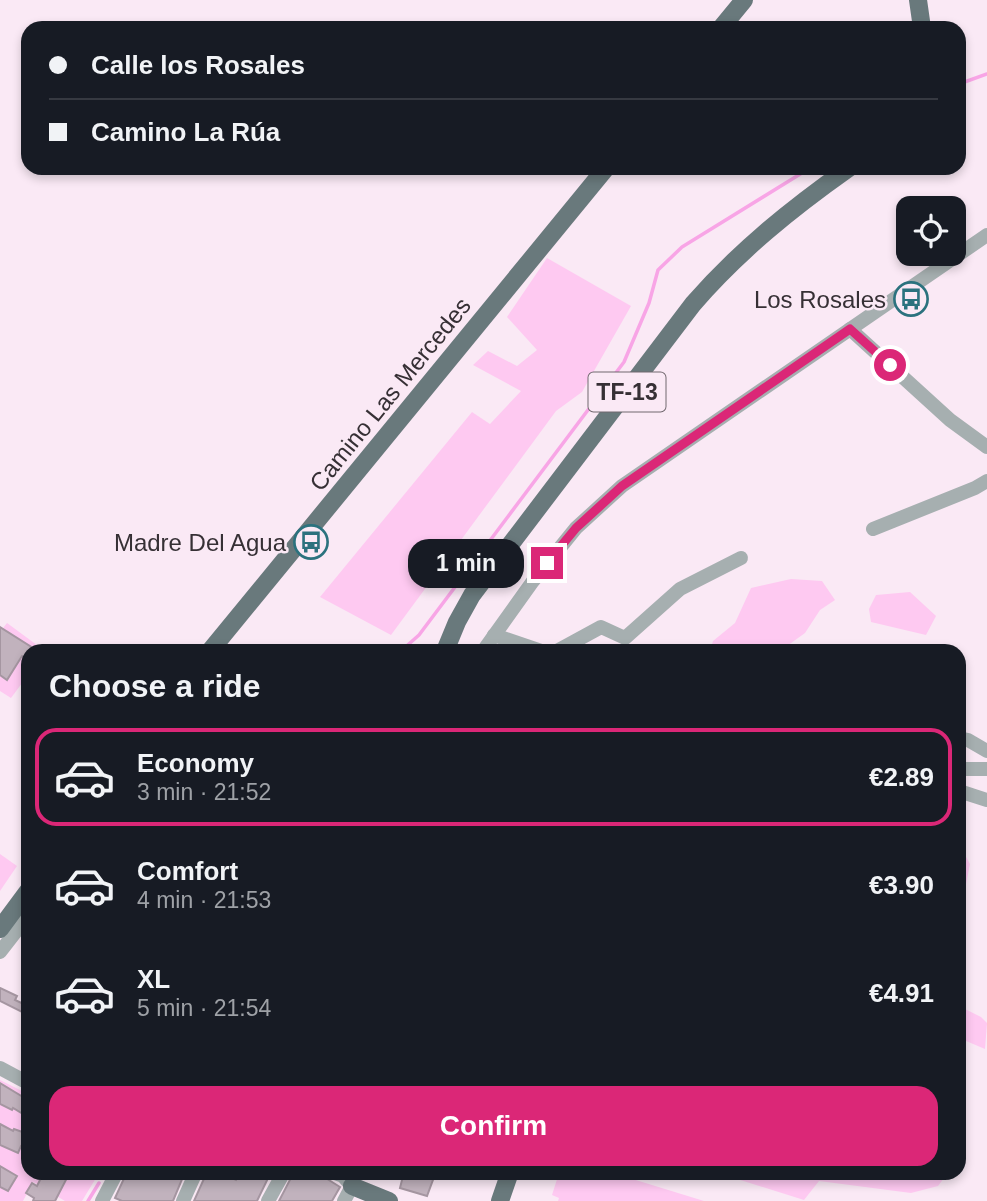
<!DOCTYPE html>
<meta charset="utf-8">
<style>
body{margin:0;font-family:Helvetica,sans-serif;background:#20242c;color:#f1f3f6;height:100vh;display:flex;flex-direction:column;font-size:26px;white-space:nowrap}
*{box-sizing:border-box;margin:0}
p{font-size:23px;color:#9ea1a6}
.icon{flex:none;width:38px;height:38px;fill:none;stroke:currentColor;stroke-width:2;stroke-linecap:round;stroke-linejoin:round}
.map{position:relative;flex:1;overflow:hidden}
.side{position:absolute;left:21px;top:644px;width:945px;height:536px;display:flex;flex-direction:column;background:#171b24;border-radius:21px;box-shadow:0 4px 10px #0003}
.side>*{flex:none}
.guide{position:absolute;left:21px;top:21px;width:945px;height:154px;border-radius:21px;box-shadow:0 4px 10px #0003;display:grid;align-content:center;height:154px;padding:0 28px;background:#171b24}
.tools{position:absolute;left:896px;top:196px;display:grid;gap:14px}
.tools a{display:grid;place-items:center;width:70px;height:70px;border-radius:14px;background:#171b24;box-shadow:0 4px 10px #0003;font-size:35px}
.end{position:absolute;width:32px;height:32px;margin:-16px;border:9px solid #db2777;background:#fff;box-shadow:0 0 0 4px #fff}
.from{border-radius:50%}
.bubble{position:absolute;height:49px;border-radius:21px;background:#171b24;box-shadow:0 4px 10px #0003;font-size:23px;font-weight:800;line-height:49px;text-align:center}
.guide b{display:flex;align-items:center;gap:24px;height:66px;font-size:26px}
.guide b+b{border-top:2px solid #363941}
.guide i{width:18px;height:18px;background:#f1f3f6}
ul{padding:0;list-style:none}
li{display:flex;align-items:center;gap:21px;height:98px;margin:0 14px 10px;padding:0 14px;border:4px solid transparent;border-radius:21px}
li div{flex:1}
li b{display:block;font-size:26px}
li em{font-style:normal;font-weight:800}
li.active{border-color:#db2777}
li>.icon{width:63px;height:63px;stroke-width:1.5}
h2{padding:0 28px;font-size:32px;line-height:84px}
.cta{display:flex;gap:14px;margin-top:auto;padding:14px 28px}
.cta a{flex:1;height:80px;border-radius:21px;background:#db2777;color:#fff;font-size:28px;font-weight:800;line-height:80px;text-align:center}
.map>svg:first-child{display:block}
.green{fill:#fec9f1}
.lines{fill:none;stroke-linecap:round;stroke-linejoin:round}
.stream{stroke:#f8a5e6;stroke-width:3.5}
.building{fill:#c1b2bd;stroke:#a596a1;stroke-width:2}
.minor{stroke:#a6afb0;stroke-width:14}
.major{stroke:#69797c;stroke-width:18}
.route{stroke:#db2777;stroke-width:9}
.labels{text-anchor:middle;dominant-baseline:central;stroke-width:5;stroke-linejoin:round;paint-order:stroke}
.shield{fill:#fae9f5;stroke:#71686f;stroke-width:2}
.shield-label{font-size:23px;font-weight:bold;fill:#363035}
.poi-label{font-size:24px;fill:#363035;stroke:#fae9f5;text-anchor:end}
.street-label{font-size:24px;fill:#363035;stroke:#fae9f5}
</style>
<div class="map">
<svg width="987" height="1201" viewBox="0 0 987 1201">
<rect width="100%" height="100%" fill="#fae9f5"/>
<g class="green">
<path d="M547,258l84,48 -49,86 -26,19 -165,224 -71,-38 152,-185 18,12 31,-33 -48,-26 15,-14 29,15 20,-16 -30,-33z"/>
<path d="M791,579l31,2 13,19 -15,10 -15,23 -25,18h-70l3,-10 22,-18 16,-35z"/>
<path d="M910,592l26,24 -10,19 -55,-13 -2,-13 7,-14z"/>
<path d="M7,623l38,28h-17v24l-17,23 -11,-7v-59z"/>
<path d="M959,844l11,20 -5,25 -6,3z"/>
<path d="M0,854l17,12 -17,25z"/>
<path d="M959,1006l22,11 6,6 -2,26 -26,-11z"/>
<path d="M0,1080l28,14v78l71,1 -17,28h-17l-32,-19 -10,19h-23z"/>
<path d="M613,1172v1l91,28h-146l1,-3 -7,-3 7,-22z"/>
<path d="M718,1173h230l-10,13 -27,7 -92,-12 -15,19z"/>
</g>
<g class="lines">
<g class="stream">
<path d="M959,84l28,-10"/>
<path d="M401,651l18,-16 205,-273 25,-59 9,-33 24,-23 128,-79"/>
<path d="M88,1201l11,-18"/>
</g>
</g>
<g class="building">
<path d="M0,627l33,21 -5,3 -2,7 -4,-2 -15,24 -7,-5z"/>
<path d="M0,988l17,8 -2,4 13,6v9l-28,-14z"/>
<path d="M0,1083l28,17v17l-15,-9 -1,2 -12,-6z"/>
<path d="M0,1124l13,7 1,-2 14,5v15l-7,-3 -3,7 -18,-8z"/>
<path d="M0,1166l17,10 -9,15 -8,-4z"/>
<path d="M44,1172h26l-15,29h-22l1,-3 -8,-5 6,-10 5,3z"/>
<path d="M127,1172h58l-12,29h-51l-7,-3z"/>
<path d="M207,1172h12l17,8 4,-8h31l-14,29h-63z"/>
<path d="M294,1172h22l24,15 -8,14h-53z"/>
<path d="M404,1172h15l15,5 -7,19 -27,-8z"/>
</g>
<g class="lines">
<g class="minor">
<path d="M850,329l100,91 37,27"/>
<path d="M873,529l102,-41 12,-7"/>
<path d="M494,635l47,16"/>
<path d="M483,651l50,-70 43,-53 46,-42 365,-251"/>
<path d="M557,651l44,-24 24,11 55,-49 61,-31"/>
<path d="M959,738l9,2 19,11"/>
<path d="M959,769h28"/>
<path d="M959,791l28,9"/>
<path d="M0,952l28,-36"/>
<path d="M0,1068l28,15"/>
<path d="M332,1172l11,4 9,10 -8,15"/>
<path d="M102,1201l15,-29"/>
<path d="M183,1201l13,-29"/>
<path d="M268,1201l16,-29"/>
</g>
<g class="major">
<path d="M918,0l4,28"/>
<path d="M721,28l23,-28"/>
<path d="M210,651l396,-483"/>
<path d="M445,651l12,-29 15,-27 221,-291c46,-53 98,-95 156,-136"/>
<path d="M0,929l28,-38"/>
<path d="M352,1186l37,15"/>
<path d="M500,1201l10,-29"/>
</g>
</g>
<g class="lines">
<path class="route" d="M547,563l29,-35 46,-42 228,-157 40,36"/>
</g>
<defs>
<g id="bus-ring" transform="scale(1.75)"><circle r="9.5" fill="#fae9f5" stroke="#2b727e" stroke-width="1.5"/><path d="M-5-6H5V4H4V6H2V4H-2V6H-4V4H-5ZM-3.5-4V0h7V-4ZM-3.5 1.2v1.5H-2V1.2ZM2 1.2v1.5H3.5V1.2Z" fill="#2b727e"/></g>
</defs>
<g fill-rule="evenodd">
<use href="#bus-ring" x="911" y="299"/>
<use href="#bus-ring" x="311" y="542"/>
</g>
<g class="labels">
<rect class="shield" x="588.5" y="372.5" width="77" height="39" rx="5"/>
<g class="shield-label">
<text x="627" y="392">TF-13</text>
</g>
<g class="poi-label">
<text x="886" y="299">Los Rosales</text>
<text x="286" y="542">Madre Del Agua</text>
</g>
<g class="street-label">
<text transform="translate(390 394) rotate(-51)">Camino Las Mercedes</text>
</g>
</g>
</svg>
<div class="tools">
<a><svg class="icon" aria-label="locate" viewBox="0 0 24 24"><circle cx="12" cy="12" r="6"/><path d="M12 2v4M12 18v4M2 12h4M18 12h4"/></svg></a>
</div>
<i class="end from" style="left:890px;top:365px"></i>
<i class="end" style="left:547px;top:563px"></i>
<div class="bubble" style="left:408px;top:539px;width:116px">1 min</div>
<div class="guide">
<b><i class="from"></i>Calle los Rosales</b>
<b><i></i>Camino La Rúa</b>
</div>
<section class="side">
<h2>Choose a ride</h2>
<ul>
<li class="active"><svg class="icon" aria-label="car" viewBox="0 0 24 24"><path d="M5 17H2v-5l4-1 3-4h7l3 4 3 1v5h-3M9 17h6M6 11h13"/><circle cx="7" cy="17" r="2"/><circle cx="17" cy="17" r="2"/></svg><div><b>Economy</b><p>3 min · 21:52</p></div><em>€2.89</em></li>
<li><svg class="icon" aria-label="car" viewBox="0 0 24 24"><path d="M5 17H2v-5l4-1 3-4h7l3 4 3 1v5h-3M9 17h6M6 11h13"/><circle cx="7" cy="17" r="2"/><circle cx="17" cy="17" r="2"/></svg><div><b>Comfort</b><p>4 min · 21:53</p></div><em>€3.90</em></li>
<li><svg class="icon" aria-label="car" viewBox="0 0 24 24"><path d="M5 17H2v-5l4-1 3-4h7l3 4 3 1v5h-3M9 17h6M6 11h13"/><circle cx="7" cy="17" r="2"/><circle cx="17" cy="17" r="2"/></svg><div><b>XL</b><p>5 min · 21:54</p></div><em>€4.91</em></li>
</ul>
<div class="cta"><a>Confirm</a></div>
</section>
</div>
